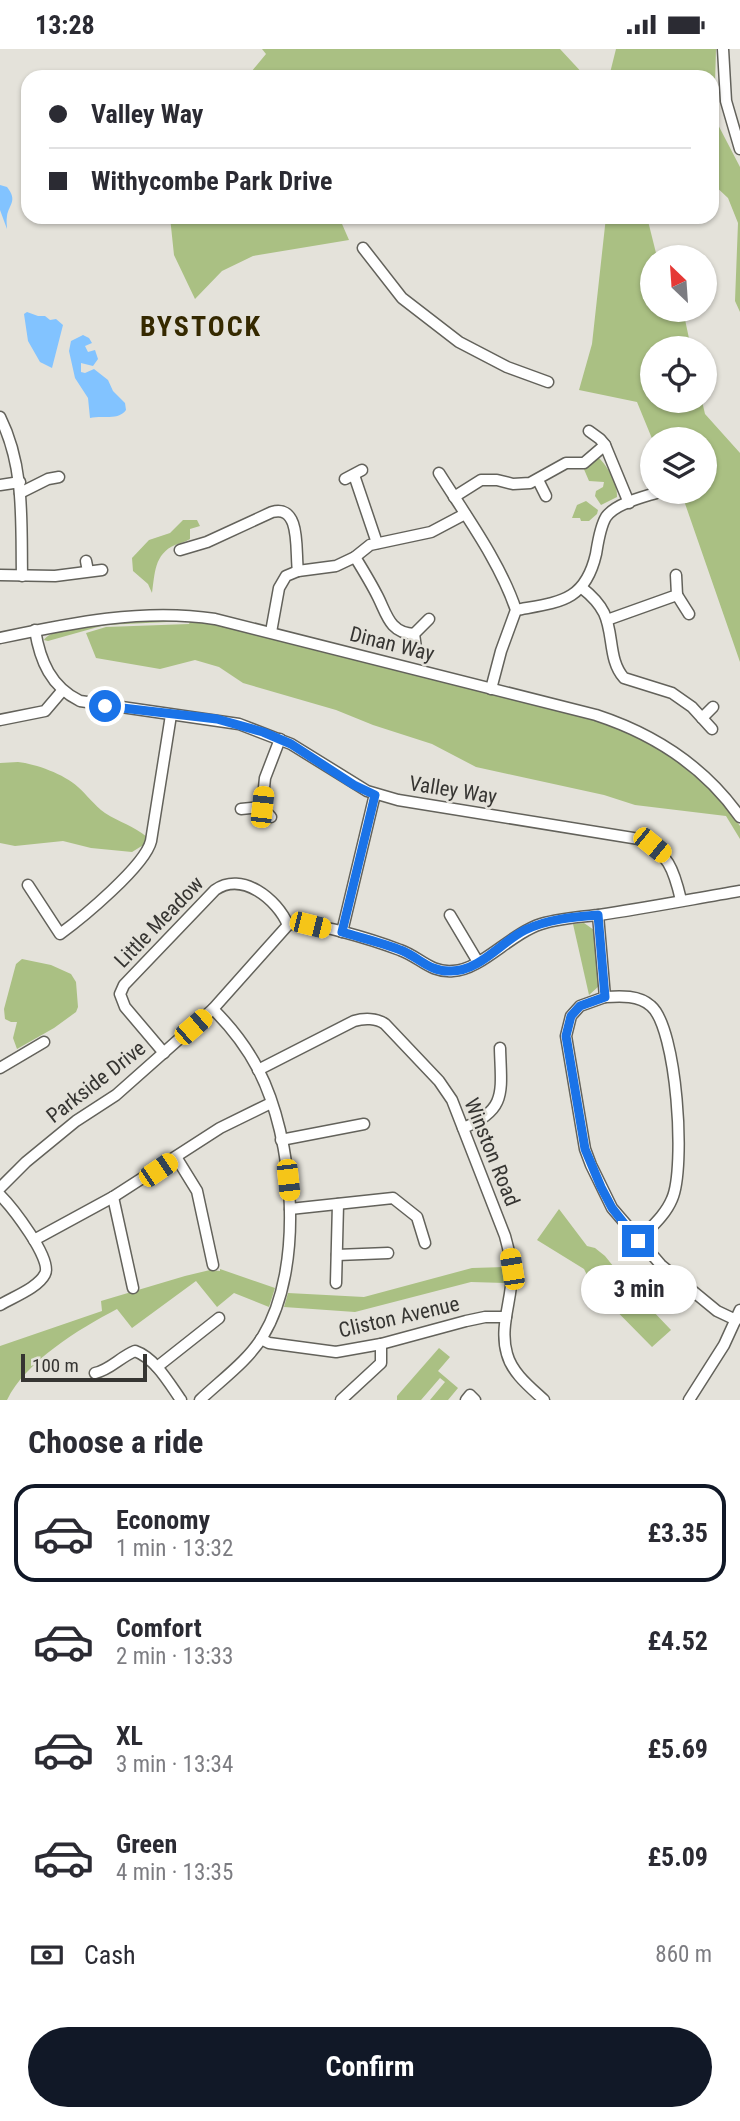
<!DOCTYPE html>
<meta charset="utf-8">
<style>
body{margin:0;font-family:"Roboto Condensed",sans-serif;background:#f7f7f7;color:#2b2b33;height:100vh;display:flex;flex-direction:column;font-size:26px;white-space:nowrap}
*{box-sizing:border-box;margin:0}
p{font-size:23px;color:#7c7c81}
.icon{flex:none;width:38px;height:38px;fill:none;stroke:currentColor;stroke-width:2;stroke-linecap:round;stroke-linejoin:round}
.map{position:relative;height:1351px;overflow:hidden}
.panel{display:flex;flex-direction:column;background:#fff;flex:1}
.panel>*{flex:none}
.guide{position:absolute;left:21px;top:21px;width:698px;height:154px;border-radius:21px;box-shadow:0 2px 5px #0004;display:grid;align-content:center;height:154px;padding:0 28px;background:#fff}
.needle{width:46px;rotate:335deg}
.buttons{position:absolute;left:640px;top:196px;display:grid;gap:14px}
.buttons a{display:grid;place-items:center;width:77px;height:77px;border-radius:50%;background:#fff;box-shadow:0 2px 5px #0004;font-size:35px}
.scale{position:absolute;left:21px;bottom:18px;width:126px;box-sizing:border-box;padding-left:7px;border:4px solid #363532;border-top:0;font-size:19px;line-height:24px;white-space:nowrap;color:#363532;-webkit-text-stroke:5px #e4e2da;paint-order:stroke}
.end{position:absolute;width:32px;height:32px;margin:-16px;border:9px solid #1a73e8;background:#fff;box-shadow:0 0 0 4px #fff}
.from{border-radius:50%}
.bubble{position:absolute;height:49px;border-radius:24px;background:#fff;box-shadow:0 2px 5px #0004;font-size:23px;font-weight:700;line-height:49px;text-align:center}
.car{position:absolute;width:21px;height:42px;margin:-21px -10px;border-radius:9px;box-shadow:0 0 5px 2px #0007;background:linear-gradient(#f5c518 24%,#345 0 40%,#f5c518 0 76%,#345 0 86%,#f5c518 0)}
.guide b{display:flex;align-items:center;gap:24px;height:66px;font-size:26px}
.guide b+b{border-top:2px solid #e1e1e2}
.guide i{width:18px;height:18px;background:#2b2b33}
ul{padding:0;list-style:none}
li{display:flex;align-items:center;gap:21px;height:98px;margin:0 14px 10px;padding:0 14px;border:4px solid transparent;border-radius:21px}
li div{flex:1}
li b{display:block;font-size:26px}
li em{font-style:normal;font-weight:700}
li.selected{border-color:#111827}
li>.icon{width:63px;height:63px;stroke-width:1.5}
h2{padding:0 28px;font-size:32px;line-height:84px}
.pay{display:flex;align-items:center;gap:18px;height:77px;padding:0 28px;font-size:26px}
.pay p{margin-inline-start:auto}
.cta{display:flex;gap:14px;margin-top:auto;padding:14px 28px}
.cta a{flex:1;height:80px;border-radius:42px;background:#111827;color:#fff;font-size:28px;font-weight:700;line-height:80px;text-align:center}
.status{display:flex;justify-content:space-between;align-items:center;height:49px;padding:0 35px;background:#fff;direction:ltr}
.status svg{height:19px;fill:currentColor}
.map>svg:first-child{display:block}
.green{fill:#aac083}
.water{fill:#82c3ff}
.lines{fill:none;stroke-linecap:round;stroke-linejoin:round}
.minor-casing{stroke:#63625b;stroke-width:13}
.minor{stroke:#fff;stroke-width:10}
.route{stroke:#1a73e8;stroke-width:9}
.labels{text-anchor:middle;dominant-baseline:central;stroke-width:5;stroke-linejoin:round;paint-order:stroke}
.street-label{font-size:21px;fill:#363532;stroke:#e4e2da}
.district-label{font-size:28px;font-weight:bold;letter-spacing:2px;fill:#352900;stroke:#e4e2da}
</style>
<div class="status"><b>13:28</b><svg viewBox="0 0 49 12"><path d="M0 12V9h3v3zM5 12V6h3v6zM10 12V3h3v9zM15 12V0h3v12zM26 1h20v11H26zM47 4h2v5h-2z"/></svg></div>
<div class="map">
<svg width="740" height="1351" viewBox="0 0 740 1351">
<rect width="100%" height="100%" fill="#e4e2da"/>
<g class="green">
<path d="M262,0h298l26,28h-339l19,-23z"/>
<path d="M616,0h100l-2,68 26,50v145l-5,-11 3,-78 -10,-25 -16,-15v-106h-103z"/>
<path d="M170,168h169l10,23 -96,16 -31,15 -27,28 -21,-44z"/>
<path d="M606,168h44l-2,4 9,36h-4v53h30l8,38h-38v53h49l3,13 35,39v209l-59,-170h24v-53l-52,2 -16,-39 -58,-12 13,-46z"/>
<path d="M599,409c9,9 19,26 18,39l-16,8 -6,-9 1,-5 7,-4 1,-5 -15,-1 -6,-14 9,-3z"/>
<path d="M586,452l12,9 -1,4 -8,7h-8l-1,-3h-8l5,-13z"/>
<path d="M183,471h14l3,6 -10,3v10c-5,3 -10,4 -15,6 -21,9 -20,29 -23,48l-4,-9 -15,-13 -1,-13 17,-18 21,-7z"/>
<path d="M165,570h22v2l-82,4 -57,16 -4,-1c10,-17 100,-19 121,-21z"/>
<path d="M191,571l20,3 394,100 32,12 38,24 46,40 19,27v13l-14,-23 -91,-11 -31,-10 -128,-28 -44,-23 -59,-19 -37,-15 -93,-27 -24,-16 -24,-7 -35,9 -64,-11 -10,-25 20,-6 83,-3z"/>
<path d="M18,713c18,2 46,12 60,25 9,8 16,18 27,26 14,9 29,13 42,24l-2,7 -13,8 -41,-4 -28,-7 -48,5 -15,-3v-80z"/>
<path d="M584,874l10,7 5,56 -10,9 -16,-71z"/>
<path d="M22,910l29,6 20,9 5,8 2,25 -2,5 -22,16 -37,21 -4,-11 4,-16h-6l-6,-3 -1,-10 12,-45z"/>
<path d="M559,1160l28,37 8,2 10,8 25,31 41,43 -19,17 -67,-68 2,-4 -3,-6 -47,-29z"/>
<path d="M505,1218v16l-34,-1 -116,30 -71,-5 4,-14 76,4 108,-29z"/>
<path d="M220,1220l55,19 -6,19 -35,-14 -17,14 -21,-26 -64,47 -15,-19c-38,20 -91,52 -110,91h-7v-54l102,-35 -1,-10 84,-25 25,-6 10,1z"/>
<path d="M439,1299l11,9 -12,14 20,17 -10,12h-18l15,-18 -5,-4 -19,22h-24v-4z"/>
</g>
<g class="water">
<path d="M0,136l7,2c11,14 2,17 0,29 -1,5 0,9 0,13l-7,-19z"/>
<path d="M27,263l11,4h7l5,4 6,-1 7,6 -11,43 -12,-6 -12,-21 -4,-27z"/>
<path d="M83,286l6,3 3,5 -7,3 3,6 7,-2 3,9 -5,7 -12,-3v9l4,1 9,-4 14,11 5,11 12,12 1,7c-8,11 -23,5 -36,8l-2,-20 -13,-20 -6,-27 2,-10z"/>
</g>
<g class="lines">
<g class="minor-casing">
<g id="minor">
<path d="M723,0l3,52 14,48"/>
<path d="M363,199l39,50 57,44 48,25 41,15"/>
<path d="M0,368c25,50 21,104 22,159"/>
<path d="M589,382l11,8 5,6 24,58"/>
<path d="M439,424c27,43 61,89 77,137l-15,41 -10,38"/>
<path d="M354,426l23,68"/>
<path d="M345,430l17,-9"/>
<path d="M538,431l8,16"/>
<path d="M0,436l20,-3"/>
<path d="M20,444l28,-14 11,-2"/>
<path d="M454,448l27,-17h16l16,4 17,-1 36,-20h18l21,-18"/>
<path d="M180,501l27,-8 65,-30c30,-8 23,41 26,59"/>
<path d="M355,508c8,13 16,26 23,40 9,18 12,36 36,37"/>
<path d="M86,512l2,10"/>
<path d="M0,526l55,1 47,-6"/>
<path d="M582,539c9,7 17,15 22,25 10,21 4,47 20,65l48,15 20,14 20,22"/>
<path d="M677,546l12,19"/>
<path d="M516,561c43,-8 69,-8 80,-56 2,-12 4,-27 10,-37 10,-14 38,-20 53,-25"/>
<path d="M607,571l70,-25 -1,-20"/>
<path d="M35,581c5,31 16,57 45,71l159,23 52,20 76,47 31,9 241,39c29,13 35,31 42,61"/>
<path d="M271,583l8,-44 7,-12 12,-5 38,-5 19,-9 15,-12 61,-13 34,-18"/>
<path d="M0,589c71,-15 143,-30 215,-19l381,96c58,19 108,51 144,102"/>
<path d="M416,599l-2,-14 15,-15"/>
<path d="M702,669l11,-11"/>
<path d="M0,671l45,-9 17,-20"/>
<path d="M262,758l9,10"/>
<path d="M241,760l21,-2 3,-29 15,-39"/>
<path d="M28,836l32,49c22,-16 85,-68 91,-93l20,-126"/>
<path d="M450,866l28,47"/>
<path d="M598,866l7,82 -25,9 -9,10 -5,20 19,113 6,16 21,43 49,57 56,46 19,9"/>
<path d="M342,883l33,-138"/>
<path d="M605,948c16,-1 34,-2 46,9 26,22 35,162 21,193 -7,17 -22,29 -34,42"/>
<path d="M164,1004l-39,-46 -5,-13 4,-9 91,-95c27,-19 62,9 73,35"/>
<path d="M0,1019l44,-26"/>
<path d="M258,1021l96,-49c10,-3 23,-3 31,3l54,57 13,19 53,136c3,12 7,24 7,37 0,27 -13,54 -5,81 5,19 23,33 37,46"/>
<path d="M463,1079c45,-18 38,-37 37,-80"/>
<path d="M281,1091l83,-16"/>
<path d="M176,1108l21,34 16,74"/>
<path d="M0,1139l26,-26 50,-41 40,-26 97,-86 75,-84c18,-7 91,17 112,25 20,7 30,23 53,21 28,-1 57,-37 88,-47 19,-6 38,-7 58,-9 47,-7 94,-16 141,-24"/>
<path d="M0,1146c11,11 53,64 45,79 -7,14 -32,23 -45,31"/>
<path d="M113,1148l20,91"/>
<path d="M290,1160l103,-11 24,19 8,26"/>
<path d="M34,1191l79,-43 107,-69 51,-25"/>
<path d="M337,1206l51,-2"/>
<path d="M336,1234l2,-79"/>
<path d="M261,1290l8,4 67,9 45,-8 85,-23 19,-4h21"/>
<path d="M157,1318l62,-49"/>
<path d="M95,1324c15,-3 25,-16 40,-22 20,7 34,32 46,49"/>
<path d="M200,1351c21,-20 48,-39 63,-64 42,-69 31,-198 -5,-267 -12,-23 -27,-42 -45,-60"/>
<path d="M341,1351l40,-37v-19"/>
<path d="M466,1351l4,-5 5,5"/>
<path d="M689,1351l35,-55 16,-35"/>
</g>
</g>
<use href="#minor" class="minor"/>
</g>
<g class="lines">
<path class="route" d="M105,657l112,13 46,13 28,12 63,41 21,10 -33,137c20,6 42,11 61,19 18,8 27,21 48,20 29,0 50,-29 74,-41 23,-11 48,-13 73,-15l7,82 -25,9 -9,10 -5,20 19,113 16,38 11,21 26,33"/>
</g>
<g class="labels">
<g class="street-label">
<text transform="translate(392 595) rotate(14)">Dinan Way</text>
<text transform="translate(453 741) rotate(9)">Valley Way</text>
<text transform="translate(159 873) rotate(-46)">Little Meadow</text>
<text transform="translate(96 1033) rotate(-38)">Parkside Drive</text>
<text transform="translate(492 1103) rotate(68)">Winston Road</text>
<text transform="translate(399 1268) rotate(-13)">Cliston Avenue</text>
</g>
<g class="district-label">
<text x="201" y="277">BYSTOCK</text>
</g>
</g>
</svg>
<div class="buttons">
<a><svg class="needle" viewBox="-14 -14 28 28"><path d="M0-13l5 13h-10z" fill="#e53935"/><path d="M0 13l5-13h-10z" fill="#7c7c81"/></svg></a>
<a><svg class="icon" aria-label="locate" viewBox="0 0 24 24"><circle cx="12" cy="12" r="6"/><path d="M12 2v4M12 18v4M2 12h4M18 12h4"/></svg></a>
<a><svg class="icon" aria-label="layers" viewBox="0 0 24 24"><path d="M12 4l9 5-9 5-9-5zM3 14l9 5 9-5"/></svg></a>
</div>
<div class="scale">100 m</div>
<i class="end from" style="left:105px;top:657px"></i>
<i class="end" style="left:638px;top:1192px"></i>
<div class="bubble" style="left:581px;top:1216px;width:116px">3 min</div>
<i class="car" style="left:262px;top:758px;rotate:6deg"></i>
<i class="car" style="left:652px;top:796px;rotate:129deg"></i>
<i class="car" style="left:310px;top:876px;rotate:104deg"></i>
<i class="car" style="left:193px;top:978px;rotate:49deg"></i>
<i class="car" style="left:158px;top:1121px;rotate:56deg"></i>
<i class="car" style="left:288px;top:1131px;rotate:174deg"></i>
<i class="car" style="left:512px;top:1220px;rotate:351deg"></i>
<div class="guide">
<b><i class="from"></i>Valley Way</b>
<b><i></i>Withycombe Park Drive</b>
</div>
</div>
<section class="panel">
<h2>Choose a ride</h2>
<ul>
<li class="selected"><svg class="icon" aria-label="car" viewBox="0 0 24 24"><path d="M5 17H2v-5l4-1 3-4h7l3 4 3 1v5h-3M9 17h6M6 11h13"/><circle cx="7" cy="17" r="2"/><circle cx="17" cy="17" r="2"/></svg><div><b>Economy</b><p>1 min · 13:32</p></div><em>£3.35</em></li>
<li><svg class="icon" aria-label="car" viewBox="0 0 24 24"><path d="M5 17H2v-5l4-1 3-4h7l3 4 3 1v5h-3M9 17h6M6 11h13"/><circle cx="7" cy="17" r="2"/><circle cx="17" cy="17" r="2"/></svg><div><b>Comfort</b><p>2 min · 13:33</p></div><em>£4.52</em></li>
<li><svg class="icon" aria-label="car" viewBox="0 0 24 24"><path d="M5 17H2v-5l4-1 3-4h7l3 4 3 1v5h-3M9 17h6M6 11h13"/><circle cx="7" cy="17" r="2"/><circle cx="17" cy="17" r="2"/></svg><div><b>XL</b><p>3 min · 13:34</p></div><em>£5.69</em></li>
<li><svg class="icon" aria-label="car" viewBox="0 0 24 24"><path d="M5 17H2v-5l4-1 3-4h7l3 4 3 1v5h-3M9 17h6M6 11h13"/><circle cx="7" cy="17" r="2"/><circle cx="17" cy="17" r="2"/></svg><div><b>Green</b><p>4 min · 13:35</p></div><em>£5.09</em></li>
</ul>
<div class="pay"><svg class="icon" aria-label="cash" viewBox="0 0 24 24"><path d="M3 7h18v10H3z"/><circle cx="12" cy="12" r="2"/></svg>Cash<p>860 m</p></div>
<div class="cta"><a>Confirm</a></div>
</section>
